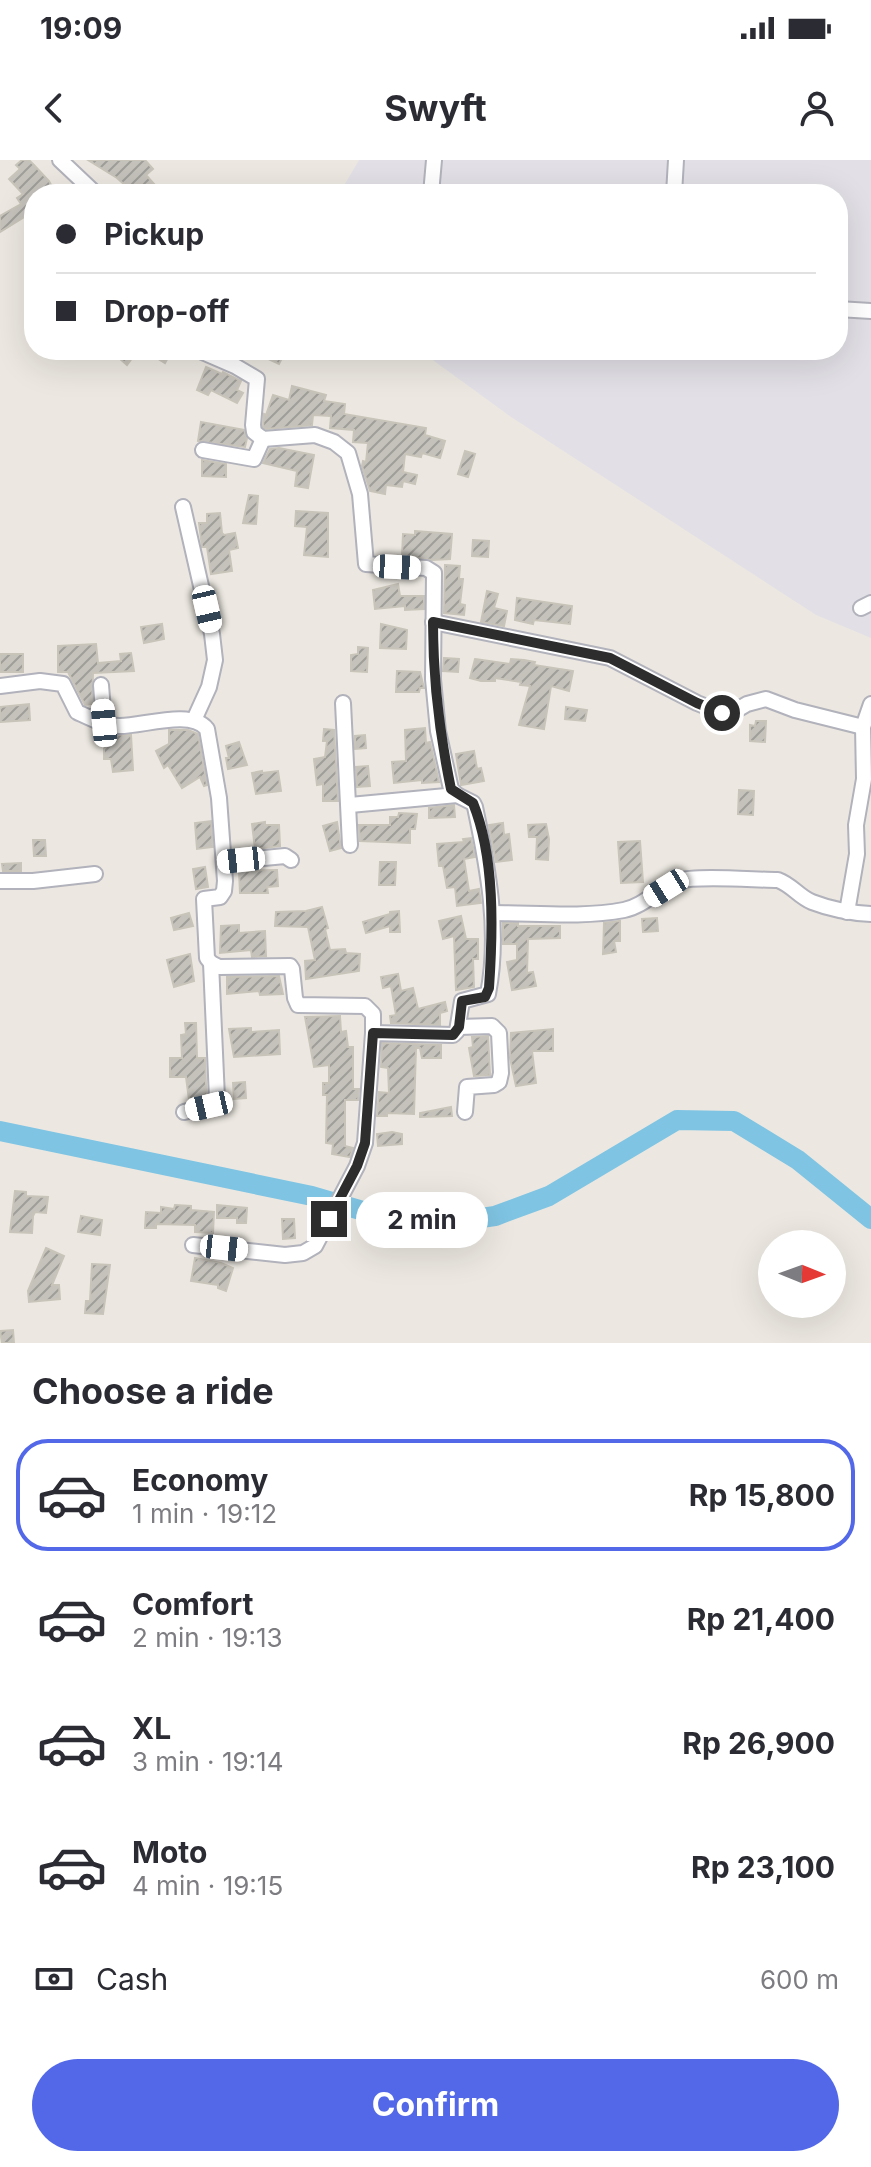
<!DOCTYPE html>
<meta charset="utf-8">
<style>
body{margin:0;font-family:Inter,sans-serif;background:#f2f2f3;color:#2b2b33;height:100vh;display:flex;flex-direction:column;font-size:30px;white-space:nowrap}
*{box-sizing:border-box;margin:0}
p{font-size:26px;color:#7c7c81}
.icon{flex:none;width:44px;height:44px;fill:none;stroke:currentColor;stroke-width:2;stroke-linecap:round;stroke-linejoin:round}
.map{position:relative;height:1183px;overflow:hidden}
.details{display:flex;flex-direction:column;background:#fff;flex:1}
.details>*{flex:none}
.hud{position:absolute;left:24px;top:24px;width:824px;height:176px;border-radius:32px;box-shadow:0 8px 32px #0002;display:grid;align-content:center;height:176px;padding:0 32px;background:#fff}
.needle{width:52px;rotate:91deg}
.buttons{position:absolute;left:758px;top:1070px;display:grid;gap:16px}
.buttons a{display:grid;place-items:center;width:88px;height:88px;border-radius:50%;background:#fff;box-shadow:0 8px 32px #0002;font-size:40px}
.end{position:absolute;width:36px;height:36px;margin:-18px;border:10px solid #2d2d2d;background:#fff;box-shadow:0 0 0 4px #fff}
.from{border-radius:50%}
.bubble{position:absolute;height:56px;border-radius:28px;background:#fff;box-shadow:0 8px 32px #0002;font-size:26px;font-weight:700;line-height:56px;text-align:center}
.car{position:absolute;width:24px;height:48px;margin:-24px -12px;border-radius:10px;box-shadow:0 0 6px 2px #0007;background:linear-gradient(#fff 24%,#345 0 40%,#fff 0 76%,#345 0 86%,#fff 0)}
.hud b{display:flex;align-items:center;gap:28px;height:76px;font-size:30px}
.hud b+b{border-top:2px solid #e1e1e2}
.hud i{width:20px;height:20px;background:#2b2b33}
ul{padding:0;list-style:none}
li{display:flex;align-items:center;gap:24px;height:112px;margin:0 16px 12px;padding:0 16px;border:4px solid transparent;border-radius:32px}
li div{flex:1}
li b{display:block;font-size:30px}
li em{font-style:normal;font-weight:700}
li.active{border-color:#5268e8}
li>.icon{width:72px;height:72px;stroke-width:1.5}
h2{padding:0 32px;font-size:36px;line-height:96px}
.pay{display:flex;align-items:center;gap:20px;height:88px;padding:0 32px;font-size:30px}
.pay p{margin-inline-start:auto}
.cta{display:flex;gap:16px;margin-top:auto;padding:16px 32px}
.cta a{flex:1;height:92px;border-radius:48px;background:#5268e8;color:#fff;font-size:32px;font-weight:700;line-height:92px;text-align:center}
.status{display:flex;justify-content:space-between;align-items:center;height:56px;padding:0 40px;background:#fff;direction:ltr}
.status svg{height:22px;fill:currentColor}
header{display:flex;justify-content:space-between;align-items:center;height:104px;padding:0 32px;background:#fff;font-size:36px;font-weight:700}
.map>svg:first-child{display:block}
.industrial{fill:#e2e0e6}
.lines{fill:none;stroke-linecap:round;stroke-linejoin:round}
.river{stroke:#7fc4e3;stroke-width:20}
.building{fill:url(#building-hatch);stroke:#c8c4ba;stroke-width:2}
.minor-casing{stroke:#b1b2bb;stroke-width:18}
.minor{stroke:#fff;stroke-width:14}
.route{stroke:#2d2d2d;stroke-width:10}
</style>
<div class="status"><b>19:09</b><svg viewBox="0 0 49 12"><path d="M0 12V9h3v3zM5 12V6h3v6zM10 12V3h3v9zM15 12V0h3v12zM26 1h20v11H26zM47 4h2v5h-2z"/></svg></div>
<header><svg class="icon" aria-label="back" viewBox="0 0 24 24"><path d="M15 5l-7 7 7 7"/></svg>Swyft<svg class="icon" aria-label="person" viewBox="0 0 24 24"><circle cx="12" cy="8" r="4"/><path d="M4 21q1-7 8-7t8 7"/></svg></header>
<div class="map">
<svg width="871" height="1183" viewBox="0 0 871 1183">
<defs>
<pattern id="building-hatch" width="6" height="6" patternUnits="userSpaceOnUse" patternTransform="scale(2)"><rect width="6" height="6" fill="#c5c2bc"/><path d="M-1 1l2-2M0 6l6-6M5 7l2-2" fill="none" stroke="#a09e99"/></pattern>
</defs>
<rect width="100%" height="100%" fill="#ece8e1"/>
<path class="industrial" d="M359,0h512v478l-55,-23 -305,-198 -92,-67h419v-156h-499z"/>
<g class="lines">
<path class="river" d="M0,971l312,65 106,31 77,-11 54,-20 128,-76 57,1 64,39 73,59"/>
</g>
<g class="building">
<path d="M22,0h7l5,5 15,16 7,13h-22v17l-34,21v-16l21,-12 -4,-6 6,-4 -14,-15 11,-10 -4,-4z"/>
<path d="M88,0h57l8,9 -7,6 17,19h-28l-18,-16z"/>
<path d="M110,190h28l-11,15z"/>
<path d="M159,190h13l-7,13 -10,-6z"/>
<path d="M249,190h37l-7,14z"/>
<path d="M206,207l16,7 1,-2 18,9 -4,9 6,3 -6,10 -26,-13 -3,5 -11,-5z"/>
<path d="M292,226l34,9 -2,6 21,3 -1,10 82,14 -1,7 20,6 -5,17 -18,-5 -1,4 -16,-3 -2,18 14,3 -2,9 -12,-3 -1,6 -16,-2 -1,9 -15,-3 -8,-25 1,-5 3,1 2,-19 -15,-1 1,-12 -24,-2 1,-12 -18,-1 -1,10 -46,4 -3,-2 1,-13 2,1 7,-20 16,5z"/>
<path d="M201,262l43,8 3,8 -2,9 -47,-6z"/>
<path d="M279,288l35,7 -6,33 -13,-2 2,-15 -34,-8 7,-14z"/>
<path d="M465,291l10,3 -7,23 -10,-3z"/>
<path d="M202,300l24,4v13l-24,-1z"/>
<path d="M249,335l9,1 -2,28 -13,-1z"/>
<path d="M296,351l32,2v44l-24,-2 3,-28 -12,-1z"/>
<path d="M220,353l2,20 2,2 11,-2 3,15 -9,2 3,21 -21,3 -4,-27h-5l-3,-24h8v-9z"/>
<path d="M415,371l37,3 -2,25 -18,1 -30,-4 1,-22 12,1z"/>
<path d="M473,380l16,1 -1,16 -16,-1z"/>
<path d="M445,405l15,1 -1,13h4l-3,25 5,1 -1,10 -20,-2z"/>
<path d="M398,424l2,12h24v13l-19,1v-4l-30,3 -2,-19z"/>
<path d="M487,431l11,3 -4,14 13,3 -3,15 -23,-4z"/>
<path d="M517,438l55,8 -2,18 -36,-4 -1,4 -18,-4z"/>
<path d="M162,464l2,15 -20,4 -3,-16z"/>
<path d="M381,464l26,6 -1,19 -26,-1z"/>
<path d="M96,484l2,19 23,-2 -1,-7 11,-1 3,18 -41,2 -1,31 -7,1 -17,-33h-10v-26z"/>
<path d="M358,487l10,1 -1,24 -16,-1v-16l7,-1z"/>
<rect x="0" y="494" width="23" height="18"/>
<path d="M444,498l15,1 -1,13 -15,-1z"/>
<path d="M475,499l35,5 1,-5 13,1 11,2 -1,3 39,6 -4,20 -18,-5 -7,43 -25,-4 11,-39 -10,-1 1,-3 -26,-4v3h-14l-11,-3z"/>
<path d="M397,511l23,1 4,16h-4l-1,4h-23z"/>
<path d="M29,544l1,16 -30,2v-15z"/>
<path d="M566,547l21,3 -2,11 -20,-2z"/>
<path d="M756,561h10l-1,21 -15,-1v-16l5,1z"/>
<path d="M425,568l1,15 4,-1 9,40 -17,1v-3l-28,3 -2,-21 14,-1 -1,-31z"/>
<path d="M324,569l10,1 4,71h-15v-17l-6,1 -3,-26 11,-2 2,-16h-4z"/>
<path d="M169,570h19l10,4 9,51 -3,1 -4,-9 -18,11 -14,-23 -4,3 -8,-17 13,-7z"/>
<path d="M104,574l27,1 2,35 -20,2 -2,-13h-7z"/>
<path d="M365,575l1,13 -11,1v-13z"/>
<path d="M239,582l8,23 -19,4 -2,-11h3l-3,-12z"/>
<path d="M474,591l3,18 4,-1 3,13 -23,4 -5,-31z"/>
<path d="M368,606l2,20 -13,1 -1,-20z"/>
<path d="M262,611v2l16,-2 3,20 -25,3 -4,-21z"/>
<path d="M739,630l15,1 -1,24 -15,-1z"/>
<path d="M454,645l1,12 -26,1v-10z"/>
<path d="M399,653l18,1 -2,15h-5v14l-50,-2 -1,-16h31v-8h8z"/>
<path d="M211,661l2,26 -16,2 -2,-26z"/>
<path d="M265,662v3h14l1,21 -25,3 -3,-25z"/>
<path d="M337,662l4,26 -11,3 -7,-25z"/>
<path d="M503,663l1,12 5,-1 3,26 -16,2 -7,-37z"/>
<path d="M546,664l3,15 -1,21 -12,-1 1,-22h-8l-1,-12z"/>
<path d="M471,678l4,19 -11,2 5,32 10,-2 2,14 -24,3 -2,-19 -8,1 -4,-22h-4l-2,-22 27,-2 -1,-3z"/>
<path d="M33,680h12l1,16h-12z"/>
<path d="M640,681l3,41 -22,1 -3,-41z"/>
<path d="M380,702h16l-1,23h-16z"/>
<path d="M21,703v8h-18l-1,-7z"/>
<path d="M205,707l3,20 -12,2 -3,-20z"/>
<path d="M277,710l1,16 -11,1 1,6h-28l-1,-22z"/>
<path d="M322,747l6,21 -3,1 5,21 15,-1 1,4 14,1 -1,17 -53,8 -1,-18 10,-1 -7,-33 -33,-1 1,-14 30,-1z"/>
<path d="M399,751l1,21h-10v-6l-24,7 -3,-11 27,-8v-2z"/>
<path d="M189,753l4,13 -19,4 -3,-12z"/>
<path d="M461,756l5,23h12v20h-5l1,28 -18,3 -2,-54 -11,3 -4,-18z"/>
<path d="M657,758l1,13 -15,1 -1,-13z"/>
<path d="M620,761v20h-6l2,11 -13,2 1,-31z"/>
<path d="M503,763h15v3h42v12l-32,1 -1,34 6,-1 3,14 -24,4 -5,-28 10,-2v-16h-14z"/>
<path d="M239,765v8l26,-2 1,25 -14,1 -1,-7 -31,3 1,-27z"/>
<path d="M190,794l4,27 -20,6 -7,-27z"/>
<path d="M398,814l3,17 12,-3 5,21 27,-7 2,9 -7,2v12l-49,-2 -1,-7 6,-1 -5,-29 -8,2 -2,-11z"/>
<path d="M279,816l4,18 -23,1 -1,-4 -32,3v-17z"/>
<path d="M340,856l1,16 5,-1 2,16h5v42h6l-1,11h-13v46l8,2 -3,9 -18,-3 1,-10 -7,-1 1,-48h-4v-12h6v-18l-15,2 -9,-50z"/>
<path d="M185,863h11l1,35h8l1,27 1,11 -18,4 -3,-23h-16v-19h12l-1,-23 5,-1z"/>
<path d="M251,868v4l28,-2 1,24 -46,3 -5,-28z"/>
<path d="M553,869v22h-21l4,32 -20,3 -6,-28 1,-25z"/>
<path d="M488,876l2,39 -16,1 -5,-28 4,-1 -1,-10z"/>
<path d="M382,883l59,2v13h-19l-2,-10h-4l-2,66 -27,-1v3h-10l2,-24 10,1 -1,-25 -7,-1z"/>
<path d="M245,922l1,16 -12,1 -1,-16z"/>
<path d="M451,947l1,9 -32,1v-4z"/>
<path d="M392,972l10,2v10l-24,2 -1,-12z"/>
<path d="M15,1031l11,1v4l22,1 -2,16 -11,-1 -2,4 -1,17 -22,-1z"/>
<path d="M175,1045l16,1v4l23,2 -1,21 -18,-1v-7l-39,-1v4h-11l1,-16 15,1v-6l13,2z"/>
<path d="M217,1045l30,3 -1,15h-9v-5h-20z"/>
<path d="M81,1056l21,4 -2,15 -22,-3z"/>
<path d="M282,1059h12l1,19 -12,1z"/>
<path d="M46,1088l18,8 -12,29h7l1,14 -31,3 -1,-11z"/>
<path d="M195,1098l26,5 12,5 -7,23 -8,-3v-3l-27,-4z"/>
<path d="M92,1104l18,1 -7,49 -18,-1 1,-12h4z"/>
<path d="M13,1170l1,13h-12l-2,-12z"/>
</g>
<g class="lines">
<g class="minor-casing">
<g id="minor">
<path d="M60,0l36,34"/>
<path d="M431,34l3,-34"/>
<path d="M674,34l2,-34"/>
<path d="M838,149l33,2"/>
<path d="M203,290l51,9 9,-20"/>
<path d="M183,347l29,127 3,26 -6,27 -15,33"/>
<path d="M861,448l10,-5"/>
<path d="M433,462l177,36 87,45 25,10 8,1 17,-10 19,-5 29,11 68,17"/>
<path d="M101,525l3,38"/>
<path d="M0,526l40,-5 23,3 14,28c13,6 28,14 43,14 24,0 71,-17 87,3l12,69 6,83 -1,10 -4,6 -16,2 3,59 4,5 8,4 71,-1 2,3 3,29 3,7 67,1 8,8v19"/>
<path d="M343,543l7,142"/>
<path d="M350,645l107,-10"/>
<path d="M224,702l61,-6 6,4"/>
<path d="M0,721h33l62,-7"/>
<path d="M847,752l10,-58 -1,-29 8,-46 -1,-52 8,-23"/>
<path d="M493,753c43,0 89,5 131,-3 21,-4 35,-23 54,-29 19,-6 77,-1 100,-1 14,5 21,17 34,22 18,7 40,11 59,12"/>
<path d="M459,867l33,-1 7,7 2,40 -2,9 -5,3 -27,2 -2,25"/>
<path d="M184,952l32,-8 1,-6 -6,-135"/>
<path d="M193,1085l92,10 18,-2 12,-7 42,-80 8,-23 8,-110 80,2 4,-4 5,-30 26,-7c12,-62 0,-126 -13,-187l-2,-4 -16,-8 -6,-6 -13,-58 -5,-52 1,-106 -8,-5 -60,-4 -6,-70 -12,-41 -14,-11 -19,-7 -52,4 -9,-7 -1,-7 4,-46 -22,-13 -37,-16"/>
</g>
</g>
<use href="#minor" class="minor"/>
</g>
<g class="lines">
<path class="route" d="M329,1059l28,-53 8,-23 8,-110 80,2 6,-8 3,-26 23,-4 4,-9c4,-58 6,-131 -16,-185l-22,-14c-12,-58 -18,-108 -18,-167l177,36 87,45 25,10"/>
</g>
</svg>
<div class="buttons">
<a><svg class="needle" viewBox="-14 -14 28 28"><path d="M0-13l5 13h-10z" fill="#e53935"/><path d="M0 13l5-13h-10z" fill="#7c7c81"/></svg></a>
</div>
<i class="end from" style="left:722px;top:553px"></i>
<i class="end" style="left:329px;top:1059px"></i>
<div class="bubble" style="left:356px;top:1032px;width:132px">2 min</div>
<i class="car" style="left:397px;top:407px;rotate:93deg"></i>
<i class="car" style="left:207px;top:449px;rotate:167deg"></i>
<i class="car" style="left:104px;top:563px;rotate:355deg"></i>
<i class="car" style="left:241px;top:700px;rotate:264deg"></i>
<i class="car" style="left:666px;top:728px;rotate:238deg"></i>
<i class="car" style="left:209px;top:946px;rotate:257deg"></i>
<i class="car" style="left:224px;top:1088px;rotate:96deg"></i>
<div class="hud">
<b><i class="from"></i>Pickup</b>
<b><i></i>Drop-off</b>
</div>
</div>
<section class="details">
<h2>Choose a ride</h2>
<ul>
<li class="active"><svg class="icon" aria-label="car" viewBox="0 0 24 24"><path d="M5 17H2v-5l4-1 3-4h7l3 4 3 1v5h-3M9 17h6M6 11h13"/><circle cx="7" cy="17" r="2"/><circle cx="17" cy="17" r="2"/></svg><div><b>Economy</b><p>1 min · 19:12</p></div><em>Rp 15,800</em></li>
<li><svg class="icon" aria-label="car" viewBox="0 0 24 24"><path d="M5 17H2v-5l4-1 3-4h7l3 4 3 1v5h-3M9 17h6M6 11h13"/><circle cx="7" cy="17" r="2"/><circle cx="17" cy="17" r="2"/></svg><div><b>Comfort</b><p>2 min · 19:13</p></div><em>Rp 21,400</em></li>
<li><svg class="icon" aria-label="car" viewBox="0 0 24 24"><path d="M5 17H2v-5l4-1 3-4h7l3 4 3 1v5h-3M9 17h6M6 11h13"/><circle cx="7" cy="17" r="2"/><circle cx="17" cy="17" r="2"/></svg><div><b>XL</b><p>3 min · 19:14</p></div><em>Rp 26,900</em></li>
<li><svg class="icon" aria-label="car" viewBox="0 0 24 24"><path d="M5 17H2v-5l4-1 3-4h7l3 4 3 1v5h-3M9 17h6M6 11h13"/><circle cx="7" cy="17" r="2"/><circle cx="17" cy="17" r="2"/></svg><div><b>Moto</b><p>4 min · 19:15</p></div><em>Rp 23,100</em></li>
</ul>
<div class="pay"><svg class="icon" aria-label="cash" viewBox="0 0 24 24"><path d="M3 7h18v10H3z"/><circle cx="12" cy="12" r="2"/></svg>Cash<p>600 m</p></div>
<div class="cta"><a>Confirm</a></div>
</section>
